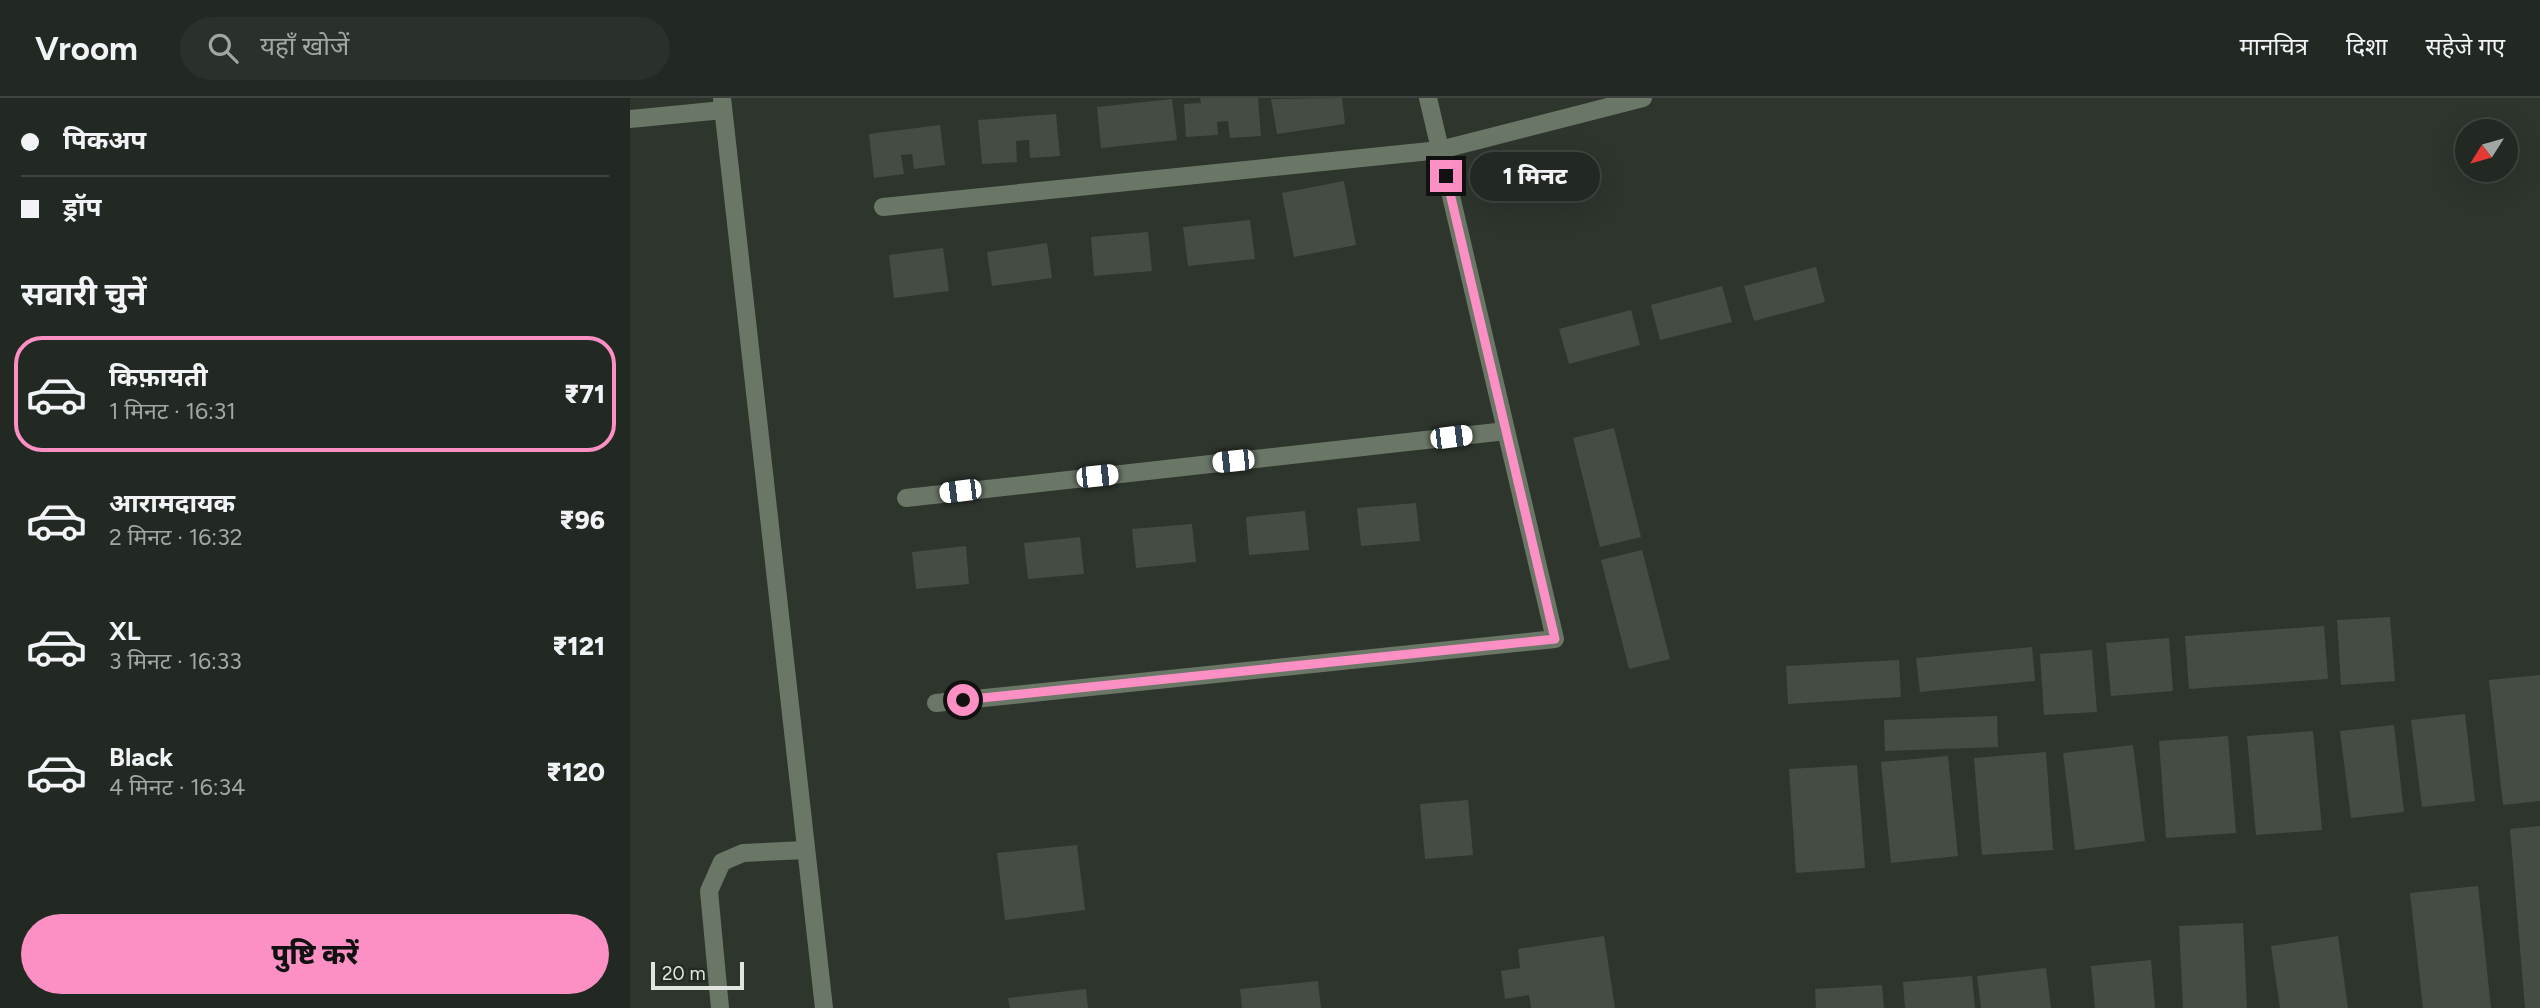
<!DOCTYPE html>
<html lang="hi">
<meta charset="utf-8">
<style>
body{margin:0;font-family:Figtree,"Noto Sans Devanagari",sans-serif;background:#2a302a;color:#f1f3f6;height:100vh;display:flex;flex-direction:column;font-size:26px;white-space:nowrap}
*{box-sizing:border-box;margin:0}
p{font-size:23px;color:#a2a6a5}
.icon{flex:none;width:38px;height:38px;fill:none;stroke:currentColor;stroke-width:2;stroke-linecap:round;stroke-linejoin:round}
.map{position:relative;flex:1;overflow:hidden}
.panel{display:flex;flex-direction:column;background:#222822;width:630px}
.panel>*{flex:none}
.top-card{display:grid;align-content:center;height:154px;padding:0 21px;background:#222822}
.needle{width:46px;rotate:233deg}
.tools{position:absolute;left:1825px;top:21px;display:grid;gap:14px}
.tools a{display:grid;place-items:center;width:63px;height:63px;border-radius:50%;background:#222822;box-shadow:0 7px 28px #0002,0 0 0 2px #3f4440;font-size:35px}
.scale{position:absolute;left:21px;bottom:18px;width:93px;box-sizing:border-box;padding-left:7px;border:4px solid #e1e5e0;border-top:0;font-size:19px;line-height:24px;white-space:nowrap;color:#e1e5e0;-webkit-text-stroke:5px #242b23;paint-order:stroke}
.end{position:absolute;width:32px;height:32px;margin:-16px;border:9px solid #fc8fc3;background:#111;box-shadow:0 0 0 4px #111}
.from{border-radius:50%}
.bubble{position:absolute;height:49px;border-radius:24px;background:#222822;box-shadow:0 7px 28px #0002,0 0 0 2px #3f4440;font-size:23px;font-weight:800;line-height:49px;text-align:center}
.car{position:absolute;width:21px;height:42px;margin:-21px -10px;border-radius:9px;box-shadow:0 0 5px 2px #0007;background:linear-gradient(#fff 24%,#345 0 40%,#fff 0 76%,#345 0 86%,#fff 0)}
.top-card b{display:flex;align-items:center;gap:24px;height:66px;font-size:26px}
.top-card b+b{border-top:2px solid #3f4440}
.top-card i{width:18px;height:18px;background:#f1f3f6}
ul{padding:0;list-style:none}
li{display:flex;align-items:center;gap:21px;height:116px;margin:0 14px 10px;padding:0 7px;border:4px solid transparent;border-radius:28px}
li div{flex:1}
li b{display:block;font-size:26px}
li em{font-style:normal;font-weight:800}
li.on{border-color:#fc8fc3}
li>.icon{width:63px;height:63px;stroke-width:1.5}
h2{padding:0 21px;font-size:32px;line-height:84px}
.button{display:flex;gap:14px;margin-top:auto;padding:14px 21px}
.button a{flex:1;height:80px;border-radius:42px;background:#fc8fc3;color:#111;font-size:28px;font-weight:800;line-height:80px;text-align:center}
header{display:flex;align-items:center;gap:42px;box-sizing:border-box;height:98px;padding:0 35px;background:#222822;border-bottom:2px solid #3f4440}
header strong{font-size:33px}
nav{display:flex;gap:38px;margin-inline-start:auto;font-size:24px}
.search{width:490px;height:63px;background:#2a302a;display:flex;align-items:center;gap:18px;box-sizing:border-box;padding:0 24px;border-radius:38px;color:#a2a6a5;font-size:26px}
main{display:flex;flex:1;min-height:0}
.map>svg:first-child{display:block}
.building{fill:#454c43}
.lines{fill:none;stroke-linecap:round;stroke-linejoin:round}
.minor{stroke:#6a7767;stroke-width:18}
.route{stroke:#fc8fc3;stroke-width:9}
</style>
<header>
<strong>Vroom</strong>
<div class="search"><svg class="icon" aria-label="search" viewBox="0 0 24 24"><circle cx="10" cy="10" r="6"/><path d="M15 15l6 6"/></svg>यहाँ खोजें</div>
<nav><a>मानचित्र</a><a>दिशा</a><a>सहेजे गए</a></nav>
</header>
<main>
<section class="panel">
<div class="top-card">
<b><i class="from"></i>पिकअप</b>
<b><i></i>ड्रॉप</b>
</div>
<h2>सवारी चुनें</h2>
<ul>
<li class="on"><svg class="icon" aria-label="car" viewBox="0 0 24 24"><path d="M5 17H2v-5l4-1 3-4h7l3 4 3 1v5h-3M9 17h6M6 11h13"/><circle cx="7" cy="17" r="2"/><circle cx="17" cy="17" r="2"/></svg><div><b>किफ़ायती</b><p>1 मिनट · 16:31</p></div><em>₹71</em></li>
<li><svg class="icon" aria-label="car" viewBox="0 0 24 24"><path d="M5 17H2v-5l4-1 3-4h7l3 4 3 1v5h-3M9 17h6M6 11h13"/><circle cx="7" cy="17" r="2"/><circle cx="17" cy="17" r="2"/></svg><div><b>आरामदायक</b><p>2 मिनट · 16:32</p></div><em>₹96</em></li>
<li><svg class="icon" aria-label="car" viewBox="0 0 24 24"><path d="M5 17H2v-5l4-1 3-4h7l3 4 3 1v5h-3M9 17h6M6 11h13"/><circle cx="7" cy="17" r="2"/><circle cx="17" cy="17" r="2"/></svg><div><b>XL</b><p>3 मिनट · 16:33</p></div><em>₹121</em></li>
<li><svg class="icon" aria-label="car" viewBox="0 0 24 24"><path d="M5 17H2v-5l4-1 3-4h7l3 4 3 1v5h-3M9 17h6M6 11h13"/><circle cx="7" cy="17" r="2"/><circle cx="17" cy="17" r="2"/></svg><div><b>Black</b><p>4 मिनट · 16:34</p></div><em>₹120</em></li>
</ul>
<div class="button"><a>पुष्टि करें</a></div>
</section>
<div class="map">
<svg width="1910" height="910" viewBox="0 0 1910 910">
<rect width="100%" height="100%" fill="#2e352d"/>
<g class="building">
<path d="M570,0h58l3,38 -31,2 -2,-17 -11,1 1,13 -32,2 -2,-33 17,-1z"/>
<path d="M712,0l3,26 -68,10 -6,-35z"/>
<path d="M542,1l5,41 -76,8 -4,-41z"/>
<path d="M426,16l4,42 -30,2 -1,-18 -13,1 1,21 -35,2 -4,-44z"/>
<path d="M310,27l5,40 -31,4 -2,-15 -11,1 3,19 -30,4 -5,-44z"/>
<path d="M714,83l12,64 -62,12 -12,-64z"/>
<path d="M620,122l5,39 -67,7 -5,-39z"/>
<path d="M518,134l4,39 -58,5 -3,-39z"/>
<path d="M417,145l5,35 -60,8 -5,-34z"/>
<path d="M313,150l6,43 -55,7 -5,-43z"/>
<path d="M1186,169l9,35 -71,19 -10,-35z"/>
<path d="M1092,188l10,36 -72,18 -9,-35z"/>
<path d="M1001,212l9,35 -71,19 -10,-35z"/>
<path d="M984,330l27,109 -41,10 -27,-109z"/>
<path d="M786,405l4,38 -59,5 -4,-38z"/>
<path d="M675,413l4,39 -60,5 -3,-38z"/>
<path d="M562,426l4,38 -60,6 -4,-39z"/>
<path d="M450,439l4,37 -56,5 -4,-36z"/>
<path d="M336,448l3,38 -53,5 -4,-37z"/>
<path d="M1012,452l28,109 -41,10 -28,-109z"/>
<path d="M1760,519l5,64 -54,4 -4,-65z"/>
<path d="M1694,528l4,53 -139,10 -4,-53z"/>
<path d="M1539,540l4,53 -62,5 -5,-53z"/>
<path d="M1402,549l3,34 -115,11 -4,-34z"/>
<path d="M1462,552l5,62 -53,3 -4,-61z"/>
<path d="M1269,562l2,37 -113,7 -2,-38z"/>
<path d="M1910,577v126l-37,4 -14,-125z"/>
<path d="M1835,616l10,87 -53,6 -11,-87z"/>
<path d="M1367,618l1,31 -113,4 -1,-31z"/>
<path d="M1764,627l10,87 -53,6 -11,-87z"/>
<path d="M1683,633l9,99 -66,5 -9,-99z"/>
<path d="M1598,638l8,97 -70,5 -7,-97z"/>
<path d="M1503,647l12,96 -70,9 -12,-97z"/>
<path d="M1416,654l7,98 -71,5 -8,-97z"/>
<path d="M1318,658l10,100 -67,7 -10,-101z"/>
<path d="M1227,667l8,103 -69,5 -7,-104z"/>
<path d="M838,702l5,55 -48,4 -5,-55z"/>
<path d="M1910,728v182h-15l-15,-179z"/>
<path d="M447,747l8,65 -80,10 -8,-67z"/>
<path d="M1848,788l13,122h-68l-13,-115z"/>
<path d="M1613,825l4,85h-64l-4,-82z"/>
<path d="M974,838l11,72h-84l-2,-13 -24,4 -4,-28 19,-3 -2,-19z"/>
<path d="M1708,838l10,72h-68l-9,-62z"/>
<path d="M1521,862l4,48h-60l-4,-42z"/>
<path d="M1416,870l5,40h-70l-4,-32z"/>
<path d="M1342,878l3,32h-70l-2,-26z"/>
<path d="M688,883l3,27h-79l-2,-19z"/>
<path d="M1252,887l2,23h-68l-1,-19z"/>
<path d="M456,891l2,19h-78l-2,-10z"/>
</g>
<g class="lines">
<g class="minor">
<path d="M92,0l102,910"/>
<path d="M0,21l93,-9"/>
<path d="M253,109l557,-57 203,-52"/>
<path d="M276,400l600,-67"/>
<path d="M306,605l619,-64 -127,-541"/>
<path d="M90,910l-11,-117 13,-29 21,-9 63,-3"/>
</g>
</g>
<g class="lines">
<path class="route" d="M333,602l592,-61 -109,-463"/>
</g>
</svg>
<div class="tools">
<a><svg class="needle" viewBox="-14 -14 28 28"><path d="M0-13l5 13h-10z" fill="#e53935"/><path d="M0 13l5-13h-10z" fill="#a2a6a5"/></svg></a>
</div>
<div class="scale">20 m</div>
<i class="end from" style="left:333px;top:602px"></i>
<i class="end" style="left:816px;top:78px"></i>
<div class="bubble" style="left:840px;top:54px;width:130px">1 मिनट</div>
<i class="car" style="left:821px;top:339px;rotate:83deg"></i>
<i class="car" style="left:603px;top:363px;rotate:264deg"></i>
<i class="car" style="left:467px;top:378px;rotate:84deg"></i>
<i class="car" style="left:330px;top:393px;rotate:263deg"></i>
</div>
</main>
